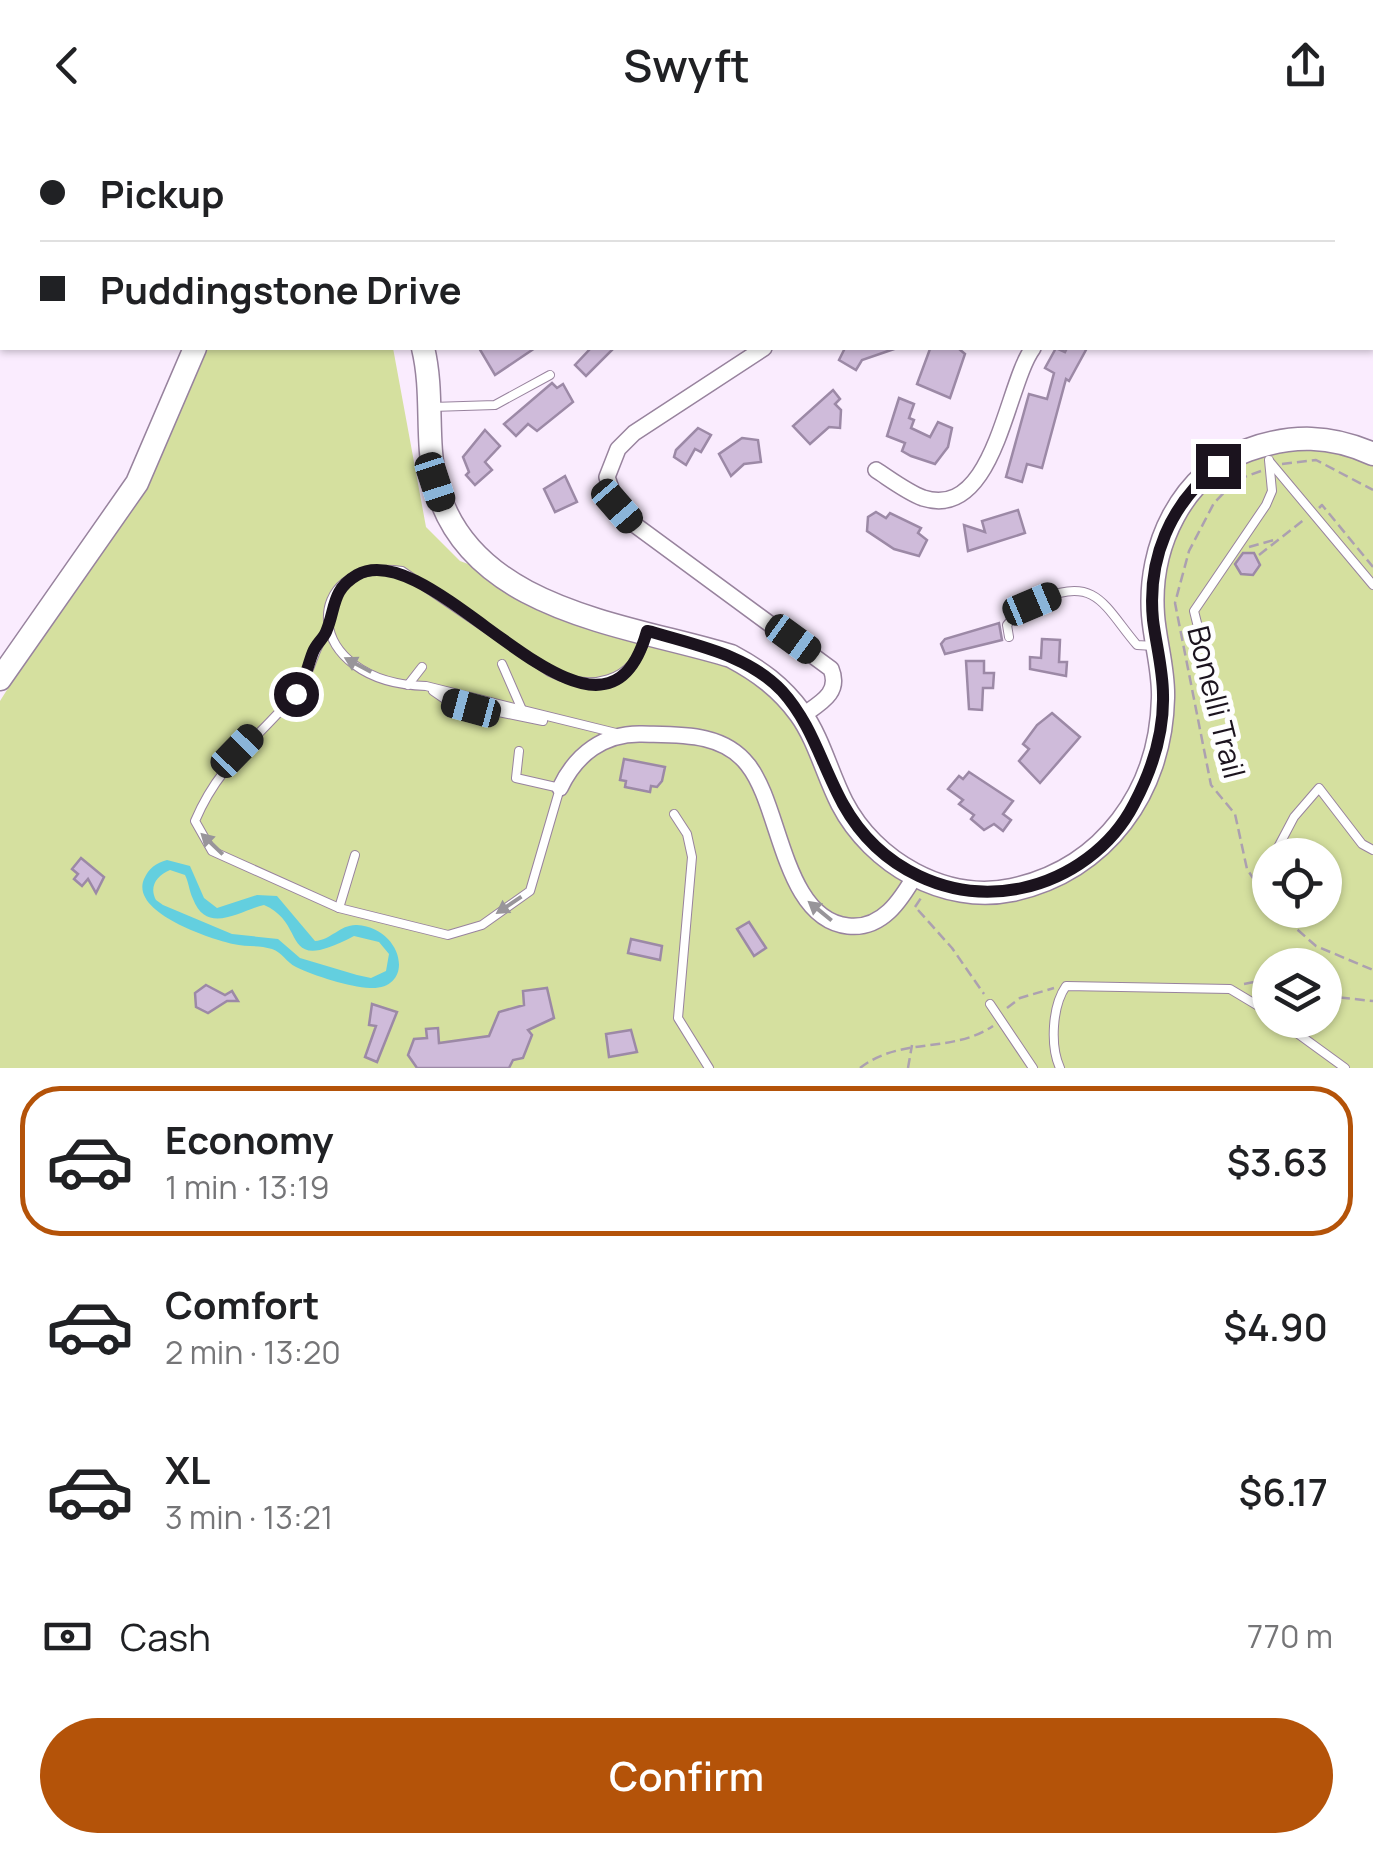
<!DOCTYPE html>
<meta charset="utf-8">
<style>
body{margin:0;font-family:Manrope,sans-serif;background:#f6f6f6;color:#202124;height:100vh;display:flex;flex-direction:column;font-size:38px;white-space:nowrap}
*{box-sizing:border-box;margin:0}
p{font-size:32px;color:#757577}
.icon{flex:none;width:55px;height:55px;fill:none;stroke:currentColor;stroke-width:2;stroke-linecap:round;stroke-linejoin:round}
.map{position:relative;height:938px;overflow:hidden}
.details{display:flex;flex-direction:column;background:#fff;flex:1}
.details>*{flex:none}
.banner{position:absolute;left:0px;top:0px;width:1375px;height:220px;box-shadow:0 2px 8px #0004;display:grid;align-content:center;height:220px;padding:0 40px;background:#fff}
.tools{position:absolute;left:1252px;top:708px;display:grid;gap:20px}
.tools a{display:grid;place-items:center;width:90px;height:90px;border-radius:50%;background:#fff;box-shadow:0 2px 8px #0004;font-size:50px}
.end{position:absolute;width:45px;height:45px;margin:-22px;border:12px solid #1b131e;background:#fff;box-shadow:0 0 0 5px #fff}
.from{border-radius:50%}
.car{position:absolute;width:30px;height:60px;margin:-30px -15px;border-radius:12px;box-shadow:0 0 8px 2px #0007;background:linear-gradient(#222 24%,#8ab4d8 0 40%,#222 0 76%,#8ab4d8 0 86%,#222 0)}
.banner b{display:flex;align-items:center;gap:35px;height:95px;font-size:38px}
.banner b+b{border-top:2px solid #e0e0e0}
.banner i{width:25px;height:25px;background:#202124}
ul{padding:18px 0 0;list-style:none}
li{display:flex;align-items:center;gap:30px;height:150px;margin:0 20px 15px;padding:0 20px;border:5px solid transparent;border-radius:40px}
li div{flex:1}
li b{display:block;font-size:38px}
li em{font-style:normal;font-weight:600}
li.selected{border-color:#b45309}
li>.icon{width:90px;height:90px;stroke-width:1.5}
.pay{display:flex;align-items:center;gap:25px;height:110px;padding:0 40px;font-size:38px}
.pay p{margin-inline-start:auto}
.action{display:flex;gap:20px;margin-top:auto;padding:20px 40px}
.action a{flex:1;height:115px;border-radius:60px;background:#b45309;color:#fff;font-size:40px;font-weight:600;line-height:115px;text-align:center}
header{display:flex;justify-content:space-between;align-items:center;height:130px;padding:0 40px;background:#fff;font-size:45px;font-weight:600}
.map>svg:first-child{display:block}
.green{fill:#d5e09f;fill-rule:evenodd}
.water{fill:#63cfdf;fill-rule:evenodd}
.building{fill:#cfbbda;stroke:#9c89a6;stroke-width:2.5}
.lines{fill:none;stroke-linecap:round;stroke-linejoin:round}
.lane-casing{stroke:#98839e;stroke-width:10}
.street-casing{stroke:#98839e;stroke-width:18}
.secondary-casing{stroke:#98839e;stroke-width:25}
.path{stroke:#aca0b0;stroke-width:2.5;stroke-dasharray:10 5;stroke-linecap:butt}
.lane{stroke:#fff;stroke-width:8}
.street{stroke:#fff;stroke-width:15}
.secondary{stroke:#fff;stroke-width:22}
.oneway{fill:#98959a}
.route{stroke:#1b131e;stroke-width:12}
.labels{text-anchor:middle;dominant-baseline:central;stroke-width:10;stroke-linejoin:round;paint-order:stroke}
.street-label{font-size:30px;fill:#1b131e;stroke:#fefefe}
</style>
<header><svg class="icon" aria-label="back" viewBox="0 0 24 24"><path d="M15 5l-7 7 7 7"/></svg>Swyft<svg class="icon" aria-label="share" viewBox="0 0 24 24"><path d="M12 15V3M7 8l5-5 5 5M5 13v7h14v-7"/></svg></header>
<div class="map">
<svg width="1373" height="938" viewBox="0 0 1373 938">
<rect width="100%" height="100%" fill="#faecfe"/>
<path class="green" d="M196,218h197l33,179 34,34 192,71 129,58 63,116 60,62 101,23 102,-51 53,-104 -7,-121 22,-104 88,-66 110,9v614h-1373v-367l137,-218zM1270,725h55v55h-55zM1270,835h55v55h-55z"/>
<path class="water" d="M167,730l23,6 14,32 13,10 40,-13 20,1 38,45c16,-1 26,-17 42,-16 47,3 59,65 13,63 -21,-1 -55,-12 -74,-21 -10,-5 -14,-15 -24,-18 -13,-4 -26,-2 -39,-5 -25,-6 -103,-32 -89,-65 5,-11 12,-16 23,-19zM170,740l15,5c4,8 4,16 8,24 14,37 48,11 71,6 45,19 14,71 90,31l25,6 10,12 -3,17 -15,7 -14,-3 -57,-17 -22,-19 -46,-5 -69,-29 -7,-5c-7,-13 0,-24 14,-30z"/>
<g class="building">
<path d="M479,218h56l-40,27z"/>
<path d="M591,218h23l-28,28 -11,-11z"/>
<path d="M845,218h49v1l-32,11 -6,10 -17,-10z"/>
<path d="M937,218h21l7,6 -15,44 -33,-14 13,-35z"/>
<path d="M1056,218l9,4 2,-4h20l-18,33 -3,-2 -24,89 -15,-4 -5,18 -16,-5 23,-83 18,5 7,-26 -9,-5z"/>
<path d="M552,253l5,5 6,-4 10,18 -36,29 -9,-7 -12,12 -12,-12z"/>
<path d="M833,260l7,9 -5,5 6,6 -1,18 -11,-1 -19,17 -17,-18z"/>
<path d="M899,268l15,6 -5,14 5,2 -3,8 19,9 8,-15 14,6 -4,19 -13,17 -24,-8 -9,-5 3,-8 -18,-7z"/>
<path d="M698,298l13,7 -10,17 -6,-3 -9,16 -12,-8 2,-7z"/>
<path d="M485,300l15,16 -15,16 7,8 -17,15 -9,-10 3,-3 -6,-15z"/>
<path d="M742,308l16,2 3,22 -17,2 -13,12 -12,-22z"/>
<path d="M565,346l12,26 -22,10 -11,-23z"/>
<path d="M1018,380l7,23 -57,18 -4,-26 21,7 -3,-11z"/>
<path d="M876,382l10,6 4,-5 31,15 -3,5 9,7 -8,16 -25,-7 -27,-18 1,-14z"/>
<path d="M1243,423h11l6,12 -7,10 -12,-1 -6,-10z"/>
<path d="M999,493l3,17 -57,14 -4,-10 4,-5z"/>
<path d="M1042,509l18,1 -1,22h8l-1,14 -36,-7v-12l11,1z"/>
<path d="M966,531h18v12h10l-1,15h-10l-1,22 -13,-1z"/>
<path d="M1052,583l28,24 -40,46 -21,-22 10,-12 -6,-5 14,-19z"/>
<path d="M624,629l41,8 -3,14 -5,6 -6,-1 -1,6 -25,-5 1,-6 -6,-1z"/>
<path d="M969,642l44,29 -10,13 8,6 -8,11 -9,-7 -10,6 -13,-11 3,-4 -15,-11 4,-4 -15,-11 11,-13 4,3z"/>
<path d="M81,728l23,19 -8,16 -8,-14 -6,7 -8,-7 4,-5 -6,-5z"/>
<path d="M749,792l17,26 -12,8 -17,-27z"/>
<path d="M631,809l31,7 -2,14 -32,-7z"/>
<path d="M206,855l19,10 7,-4 6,10h-11l-19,12 -12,-6 -1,-14z"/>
<path d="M547,858l7,30 -26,12 4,5 -9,23 -10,2 -4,8h-92l-9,-13 6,-16 13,-1 -1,-9 12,-1 1,15 50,-7 10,-24 25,-7 -1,-14z"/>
<path d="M372,874l25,8 -20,50 -12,-5 11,-31 -7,-1z"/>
<path d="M631,900l6,22 -28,5 -3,-23z"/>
</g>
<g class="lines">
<g class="lane-casing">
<g id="lane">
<path d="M337,0l8,2"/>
<path d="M604,0l5,2"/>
<path d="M749,2l1,-2"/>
<path d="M432,277l63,-2 55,-30"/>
<path d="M1270,332l103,123"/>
<path d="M327,501c-15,19 -16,44 -31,62 -38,46 -76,69 -101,128l17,30 127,57 109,27 34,-10 48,-34 30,-103 -44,-10 3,-27"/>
<path d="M1199,501l-5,-20 72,-106 6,-14 -3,-31"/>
<path d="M1009,507l-2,-12c10,-14 23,-20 38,-27 52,-22 61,11 92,47l17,1"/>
<path d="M502,534l21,48"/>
<path d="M408,555l14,-18"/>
<path d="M433,561l16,11 94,19"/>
<path d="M616,603l-190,-47c-127,-3 -126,-130 -24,-115l148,101c40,20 83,11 96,-35"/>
<path d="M674,684l13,20 5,23 -14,161 31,50"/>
<path d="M1274,725l20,-38 25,-29 43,56 11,6"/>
<path d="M339,778l16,-53"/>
<path d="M990,874l43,64"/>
<path d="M1279,890l66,48"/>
<path d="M1060,938c-10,-22 -8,-62 6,-82l164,3 40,24"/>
</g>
</g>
<g class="street-casing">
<g id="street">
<path d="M1200,0l1,2"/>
<path d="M1213,0l1,2"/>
<path d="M419,2l1,-2"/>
<path d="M1135,2v-2"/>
<path d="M1152,2l15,-2"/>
<path d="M1372,67h1"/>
<path d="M764,218l-130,85 -16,16 -11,28 10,29 14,16 200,147c10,24 -11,34 -29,47"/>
<path d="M876,340c14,9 31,22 47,28 72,23 83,-114 110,-150"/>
<path d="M560,658c16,-34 44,-55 82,-54 37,1 81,-2 106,31 33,41 35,154 100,161 34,4 53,-26 68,-52"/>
</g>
</g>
<g class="secondary-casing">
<g id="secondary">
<path d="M229,0v2"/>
<path d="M423,218c11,45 2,92 13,136 32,126 189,140 295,172 28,15 50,31 69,57 19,26 27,61 42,90 31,60 103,101 170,87 93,-20 149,-99 151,-192 1,-28 -8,-56 -10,-83 -5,-68 28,-141 95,-165 44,-16 83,-15 125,4"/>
<path d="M0,549l137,-196 58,-135"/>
</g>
</g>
<g class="path">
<path d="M1282,334l34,-4 57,30"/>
<path d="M1261,341l-25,9 -22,23 -25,48 -14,52 36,182 24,29 12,55 23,35"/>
<path d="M1319,378l3,-3 51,62"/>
<path d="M1249,417l25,-7"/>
<path d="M1259,425l46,-36"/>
<path d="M1255,751l13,-17"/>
<path d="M915,777l8,-12"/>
<path d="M918,780l34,38 32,46"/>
<path d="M1275,780l41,36 57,24"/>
<path d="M1244,854l15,-3 11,7"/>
<path d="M1325,866l48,5"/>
<path d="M1007,878l13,-10 34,-10"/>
<path d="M860,938c41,-32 92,-14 133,-42"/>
<path d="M908,938l4,-23"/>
</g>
<use href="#lane" class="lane"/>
<use href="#street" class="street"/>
<use href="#secondary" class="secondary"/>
</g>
<defs><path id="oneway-solid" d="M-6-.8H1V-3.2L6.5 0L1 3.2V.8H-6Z" transform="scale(2.5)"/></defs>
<g class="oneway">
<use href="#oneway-solid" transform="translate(358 535) rotate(-152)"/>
<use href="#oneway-solid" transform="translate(212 714) rotate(-136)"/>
<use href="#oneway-solid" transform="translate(509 775) rotate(146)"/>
<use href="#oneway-solid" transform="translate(820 781) rotate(-141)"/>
</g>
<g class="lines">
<path class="route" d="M296,564c10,-14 11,-27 17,-42 3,-8 10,-13 13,-20 10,-23 5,-42 31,-57 78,-44 245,219 290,56l5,1c46,14 96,23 130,59 30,33 40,75 61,113 36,65 107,99 179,84 47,-10 90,-41 112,-84 18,-34 30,-71 29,-109 0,-25 -7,-51 -10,-75 -6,-61 17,-116 65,-154"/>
</g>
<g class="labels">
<g class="street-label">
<text transform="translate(1217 572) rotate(76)">Bonelli Trail</text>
</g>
</g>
</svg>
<div class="tools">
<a><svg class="icon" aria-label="locate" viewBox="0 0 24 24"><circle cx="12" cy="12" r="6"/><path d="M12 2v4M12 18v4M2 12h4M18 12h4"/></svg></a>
<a><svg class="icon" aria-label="layers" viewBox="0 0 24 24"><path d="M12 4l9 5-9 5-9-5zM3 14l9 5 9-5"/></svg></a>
</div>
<i class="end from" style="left:296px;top:564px"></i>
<i class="end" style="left:1218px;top:336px"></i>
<i class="car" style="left:435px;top:352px;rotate:162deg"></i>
<i class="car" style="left:617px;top:376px;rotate:139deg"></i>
<i class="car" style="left:1032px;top:474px;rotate:67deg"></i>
<i class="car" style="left:793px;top:509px;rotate:126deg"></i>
<i class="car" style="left:471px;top:578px;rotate:285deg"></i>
<i class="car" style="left:237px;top:621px;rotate:44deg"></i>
<div class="banner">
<b><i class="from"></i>Pickup</b>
<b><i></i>Puddingstone Drive</b>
</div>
</div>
<section class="details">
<ul>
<li class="selected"><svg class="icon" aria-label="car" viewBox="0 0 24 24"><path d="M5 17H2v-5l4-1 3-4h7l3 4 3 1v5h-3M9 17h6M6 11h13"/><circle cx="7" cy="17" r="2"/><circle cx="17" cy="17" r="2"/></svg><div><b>Economy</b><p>1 min · 13:19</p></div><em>$3.63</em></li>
<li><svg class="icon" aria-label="car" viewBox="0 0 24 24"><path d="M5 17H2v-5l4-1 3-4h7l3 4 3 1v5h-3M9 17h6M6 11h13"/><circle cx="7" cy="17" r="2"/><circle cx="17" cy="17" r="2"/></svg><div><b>Comfort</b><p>2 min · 13:20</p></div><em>$4.90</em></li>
<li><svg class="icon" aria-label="car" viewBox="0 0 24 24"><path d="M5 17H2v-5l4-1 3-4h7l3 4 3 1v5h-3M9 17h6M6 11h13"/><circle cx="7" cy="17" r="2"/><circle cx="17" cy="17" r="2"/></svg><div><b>XL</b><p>3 min · 13:21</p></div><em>$6.17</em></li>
</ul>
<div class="pay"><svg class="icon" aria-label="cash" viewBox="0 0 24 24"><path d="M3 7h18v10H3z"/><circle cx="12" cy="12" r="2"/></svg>Cash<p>770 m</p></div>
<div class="action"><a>Confirm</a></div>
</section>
